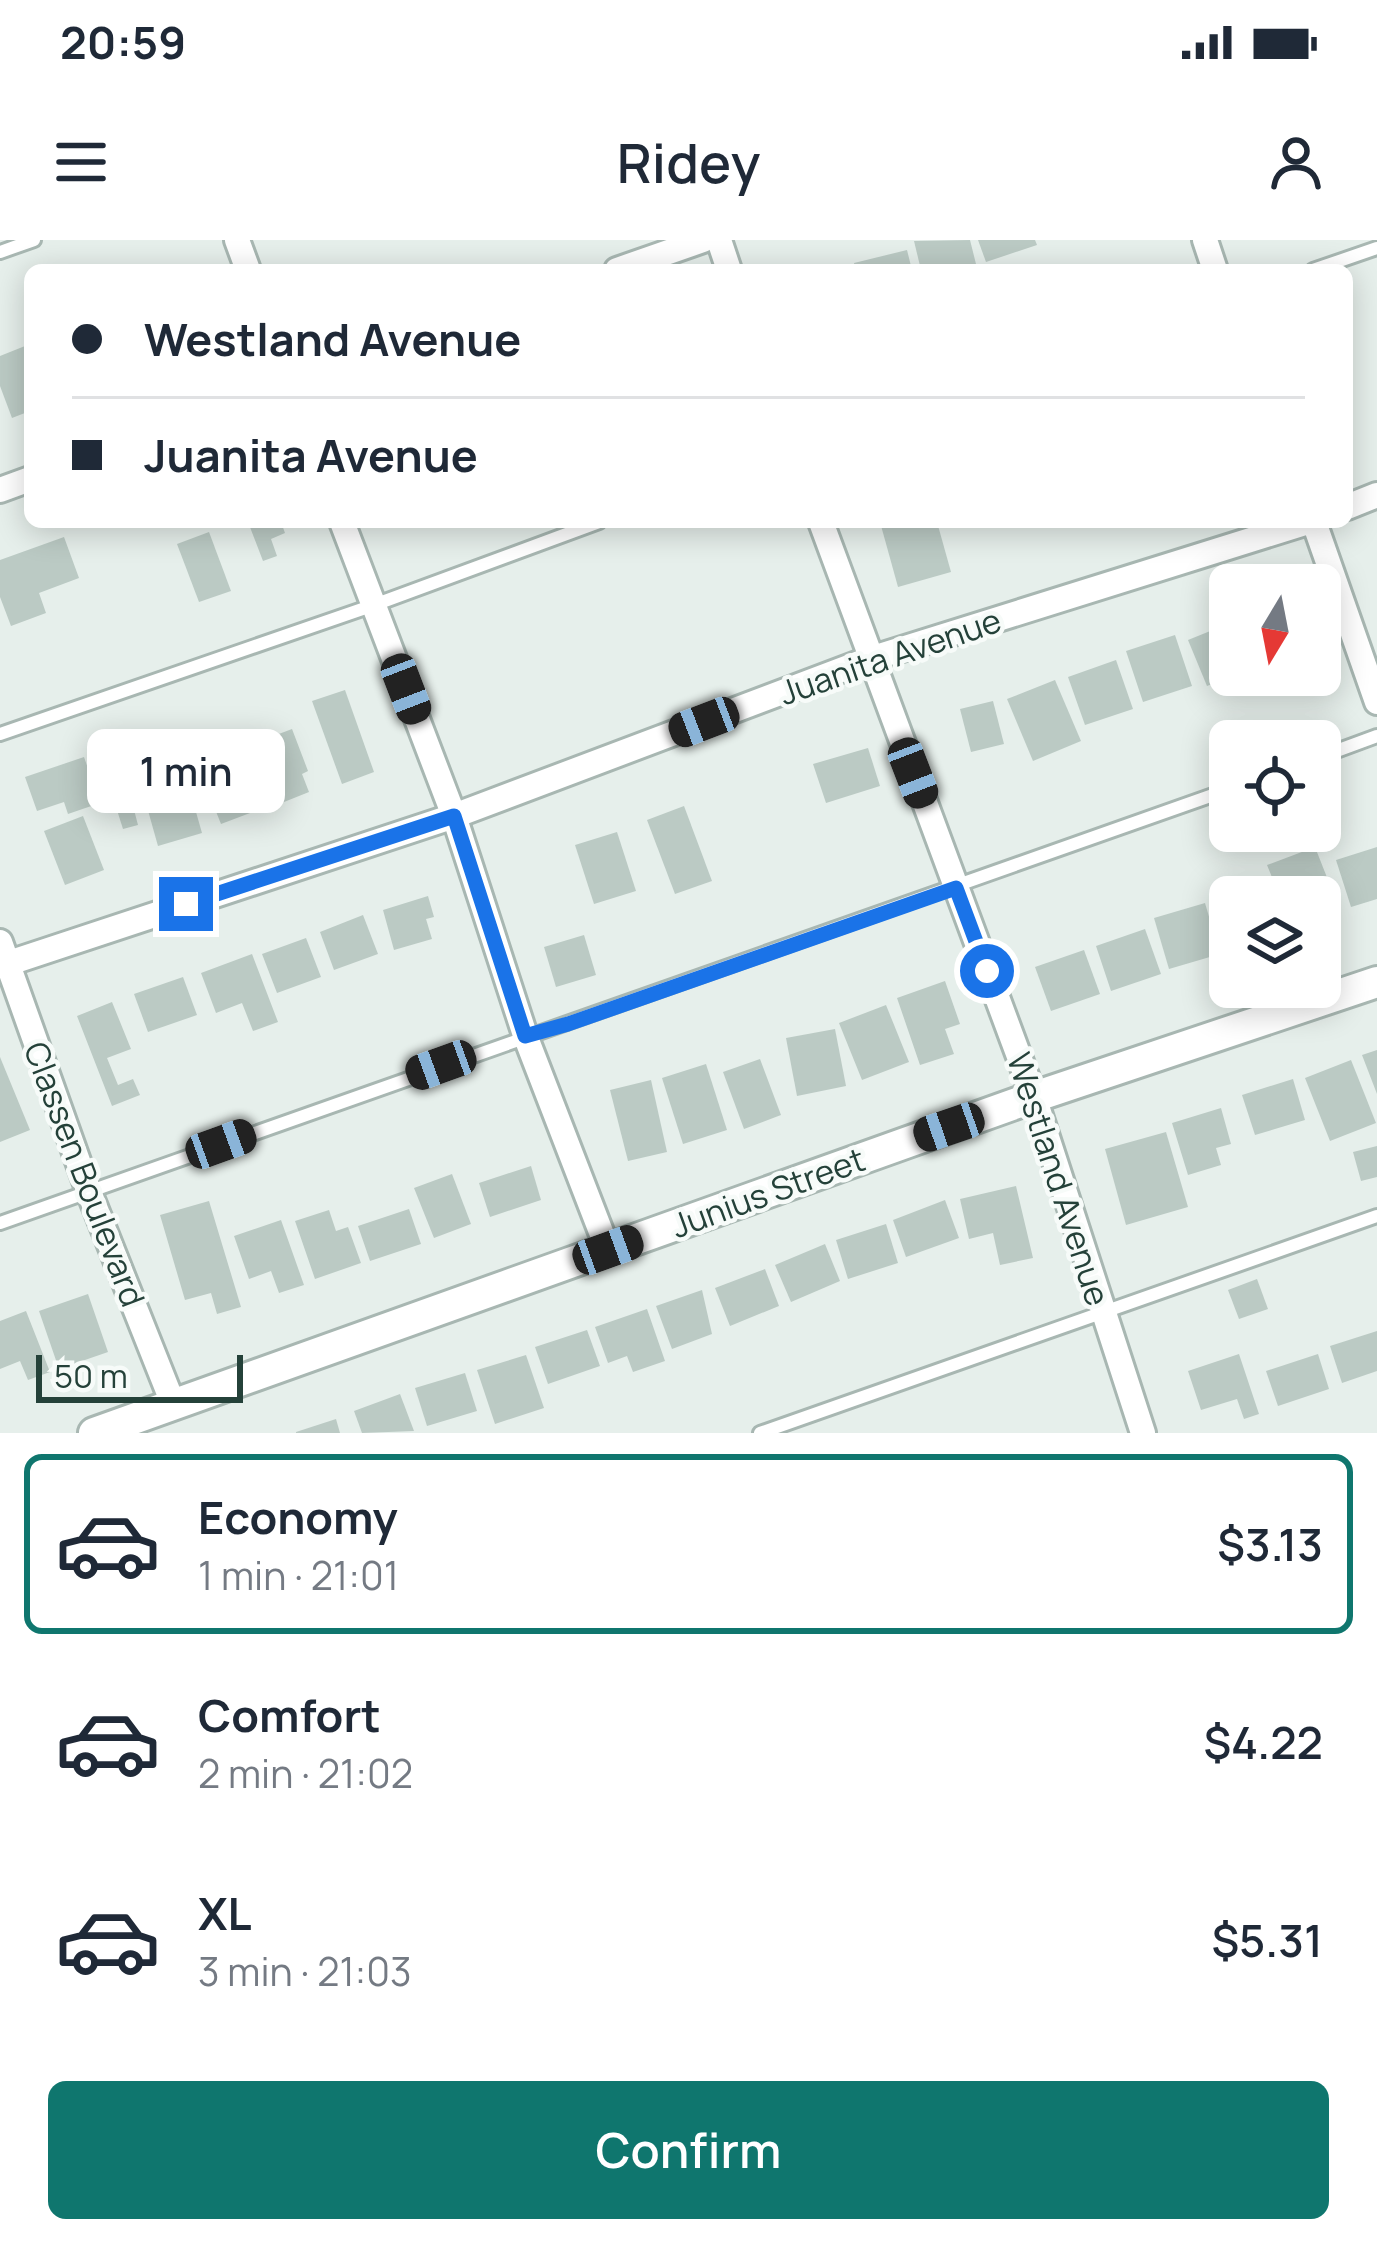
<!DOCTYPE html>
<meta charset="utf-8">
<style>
body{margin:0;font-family:Manrope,sans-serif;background:#f2f2f3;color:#1f2937;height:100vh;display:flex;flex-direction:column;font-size:45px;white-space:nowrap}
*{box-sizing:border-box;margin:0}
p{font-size:39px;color:#747a83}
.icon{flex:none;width:66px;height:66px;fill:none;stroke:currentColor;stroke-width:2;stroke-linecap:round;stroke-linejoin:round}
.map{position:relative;height:1193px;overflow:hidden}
.drawer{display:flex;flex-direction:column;background:#fff;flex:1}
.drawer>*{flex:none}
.banner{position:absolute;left:24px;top:24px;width:1329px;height:264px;border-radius:18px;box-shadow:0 6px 30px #0003;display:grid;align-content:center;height:264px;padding:0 48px;background:#fff}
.needle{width:78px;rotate:190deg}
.controls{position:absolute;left:1209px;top:324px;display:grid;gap:24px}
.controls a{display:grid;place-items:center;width:132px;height:132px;border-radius:18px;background:#fff;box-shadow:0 6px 30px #0003;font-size:60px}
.scale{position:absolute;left:36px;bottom:30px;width:207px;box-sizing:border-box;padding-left:12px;border:6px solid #244139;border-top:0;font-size:33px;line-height:42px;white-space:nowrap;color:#244139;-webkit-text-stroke:9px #f7fbf9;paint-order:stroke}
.end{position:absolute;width:54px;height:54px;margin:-27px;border:15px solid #1a73e8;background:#fff;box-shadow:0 0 0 6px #fff}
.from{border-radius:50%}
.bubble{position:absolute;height:84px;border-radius:18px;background:#fff;box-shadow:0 6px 30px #0003;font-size:39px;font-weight:600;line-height:84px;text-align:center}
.car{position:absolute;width:36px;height:72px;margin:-36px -18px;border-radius:15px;box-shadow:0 0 9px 3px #0007;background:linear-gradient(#222 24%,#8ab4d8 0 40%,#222 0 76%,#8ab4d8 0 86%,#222 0)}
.banner b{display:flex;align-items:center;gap:42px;height:114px;font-size:45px}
.banner b+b{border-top:3px solid #e0e1e3}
.banner i{width:30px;height:30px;background:#1f2937}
ul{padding:21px 0 0;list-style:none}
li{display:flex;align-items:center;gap:36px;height:180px;margin:0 24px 18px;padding:0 24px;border:6px solid transparent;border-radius:18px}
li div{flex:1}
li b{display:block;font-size:45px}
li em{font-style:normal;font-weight:600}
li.selected{border-color:#0f766e}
li>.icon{width:108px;height:108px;stroke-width:1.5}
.cta{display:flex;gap:24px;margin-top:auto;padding:24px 48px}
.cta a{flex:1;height:138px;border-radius:18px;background:#0f766e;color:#fff;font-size:48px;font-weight:600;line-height:138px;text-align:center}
.status{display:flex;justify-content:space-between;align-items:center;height:84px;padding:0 60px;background:#fff;direction:ltr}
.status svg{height:33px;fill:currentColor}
header{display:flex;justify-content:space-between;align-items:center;height:156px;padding:0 48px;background:#fff;font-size:54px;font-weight:600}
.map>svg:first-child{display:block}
.building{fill:#bbcac4}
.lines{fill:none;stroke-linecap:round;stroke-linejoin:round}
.service-casing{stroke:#a8b7b2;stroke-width:18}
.minor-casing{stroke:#a8b7b2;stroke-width:30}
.tertiary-casing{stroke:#a8b7b2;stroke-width:36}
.service{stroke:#fff;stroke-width:12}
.minor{stroke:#fff;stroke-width:24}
.tertiary{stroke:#fff;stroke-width:30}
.route{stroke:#1a73e8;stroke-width:15}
.labels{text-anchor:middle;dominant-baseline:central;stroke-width:9;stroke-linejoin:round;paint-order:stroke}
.street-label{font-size:33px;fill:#244139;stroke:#f7fbf9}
</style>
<div class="status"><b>20:59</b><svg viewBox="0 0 49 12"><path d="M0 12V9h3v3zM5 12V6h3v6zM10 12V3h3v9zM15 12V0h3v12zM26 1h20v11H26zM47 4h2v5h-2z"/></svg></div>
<header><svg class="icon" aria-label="menu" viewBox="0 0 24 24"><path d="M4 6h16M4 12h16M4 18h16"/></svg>Ridey<svg class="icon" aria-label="person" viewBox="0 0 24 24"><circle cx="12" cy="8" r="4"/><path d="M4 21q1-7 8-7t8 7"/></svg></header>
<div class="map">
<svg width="1377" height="1193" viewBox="0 0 1377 1193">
<rect width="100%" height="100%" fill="#e6efeb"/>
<g class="building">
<path d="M970,0l7,28 -56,2 -7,-29z"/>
<path d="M978,0h57l2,5 -51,17z"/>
<path d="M907,10l5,20h-57l-1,-7z"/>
<path d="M30,104v67l-18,7 -12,-32v-30z"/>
<path d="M248,282h33l4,11 -14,6 6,17 -14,5z"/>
<path d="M880,282h57l14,50 -53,15z"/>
<path d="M209,292l22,59 -32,11 -22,-58z"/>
<path d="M64,297l15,41 -40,15 7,20 -35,13 -11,-29v-37z"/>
<path d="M1230,383v54l-23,9 -19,-46z"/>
<path d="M1175,395l17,51 -49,16 -17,-51z"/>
<path d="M1116,420l17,49 -48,16 -17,-48z"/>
<path d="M1055,440l26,61 -48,20 -26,-62z"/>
<path d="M345,450l29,82 -32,12 -30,-83z"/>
<path d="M993,461l11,43 -33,8 -11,-43z"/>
<path d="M292,489l16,42 -6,3 7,18 -30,12 -24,-61z"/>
<path d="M238,502l25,66 -42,16 -26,-65z"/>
<path d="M868,508l12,38 -54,17 -13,-39z"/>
<path d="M84,517l16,46 -32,11 -4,-12 -27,9 -12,-34z"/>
<path d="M182,523l20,70 -44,13 -20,-71z"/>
<path d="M132,562l6,23 -15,4 -7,-22z"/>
<path d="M684,566l28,75 -37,13 -28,-74z"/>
<path d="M83,576l21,54 -39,15 -21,-54z"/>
<path d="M617,592l19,59 -42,13 -19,-59z"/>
<path d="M1315,607l26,66 -21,8v-24h-40l-13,-32z"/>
<path d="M1377,607v52l-26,8 -15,-47z"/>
<path d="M1260,642l7,15h-37v43l-16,-37z"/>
<path d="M428,656l6,21 -8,2 6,20 -38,11 -11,-40z"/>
<path d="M1205,663l15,51 -51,15 -15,-51z"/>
<path d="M363,675l15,39 -44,16 -14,-38z"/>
<path d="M1145,689l16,45 -50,17 -15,-45z"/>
<path d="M584,695l12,40 -40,12 -12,-40z"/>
<path d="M306,698l15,39 -44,16 -15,-39z"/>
<path d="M1084,710l16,44 -49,17 -16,-44z"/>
<path d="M252,714l26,68 -25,9 -11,-28 -26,10 -15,-40z"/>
<path d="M183,737l14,38 -49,17 -14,-38z"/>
<path d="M945,741l15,43 -15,5 9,25 -34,11 -23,-67z"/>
<path d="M112,762l19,47 -24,9 11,27 15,-6 7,16 -28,11 -35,-90z"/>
<path d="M886,765l23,57 -47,18 -23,-57z"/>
<path d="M835,789l11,57 -49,10 -11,-58z"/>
<path d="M1377,810v44l-15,-39z"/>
<path d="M0,817l30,73 -30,12z"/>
<path d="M760,819l21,56 -37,14 -21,-57z"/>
<path d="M1351,820l25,63 -46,18 -25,-63z"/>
<path d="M706,824l21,66 -44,14 -21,-66z"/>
<path d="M1293,839l12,41 -50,15 -13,-40z"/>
<path d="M651,840l16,72 -39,9 -18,-71z"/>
<path d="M1221,868l10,36 -15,4 5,17 -33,10 -16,-52z"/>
<path d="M1166,892l22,75 -62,18 -21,-76z"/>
<path d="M1377,906v31l-16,4 -8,-29z"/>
<path d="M531,926l10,34 -51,17 -11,-34z"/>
<path d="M452,934l19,50 -37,14 -20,-50z"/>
<path d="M1016,946l17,72 -33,7 -7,-32 -24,6 -9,-40z"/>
<path d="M945,960l14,38 -53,19 -13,-37z"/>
<path d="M209,961l32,106 -24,7 -6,-21 -26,7 -25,-85z"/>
<path d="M409,969l12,35 -51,17 -12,-35z"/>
<path d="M329,970l7,21 12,-4 13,36 -46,16 -20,-58z"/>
<path d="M281,980l23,65 -25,8 -8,-22 -22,8 -15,-43z"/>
<path d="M886,984l12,39 -50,16 -12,-39z"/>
<path d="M825,1004l15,37 -49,21 -16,-37z"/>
<path d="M765,1029l14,37 -49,20 -15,-38z"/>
<path d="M1257,1039l11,30 -29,10 -11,-29z"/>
<path d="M702,1050l10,44 -40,15 -16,-43z"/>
<path d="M88,1054l20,58 -49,17 -20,-58z"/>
<path d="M647,1069l18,52 -32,11 -6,-16 -19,7 -13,-36z"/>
<path d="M26,1071l24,61 -22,8 -8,-19 -20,8v-48z"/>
<path d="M587,1090l13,36 -52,18 -13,-37z"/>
<path d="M1377,1091v40l-35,12 -12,-37z"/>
<path d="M1239,1114l20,60 -15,5 -7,-20 -36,11 -13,-39z"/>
<path d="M1318,1114l11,35 -51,17 -12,-35z"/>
<path d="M526,1115l18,53 -49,16 -18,-54z"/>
<path d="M465,1133l12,38 -50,15 -12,-38z"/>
<path d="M400,1154l14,37 -52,2 -8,-22z"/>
<path d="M336,1179l4,14h-44v-1z"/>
</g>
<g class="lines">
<g class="service-casing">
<g id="service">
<path d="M0,12l34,-12"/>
<path d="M1313,30l64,-22"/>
<path d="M0,494l374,-129 225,-83"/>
<path d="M1320,517l57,-21"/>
<path d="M0,983l1230,-434"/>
<path d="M760,1193l617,-217"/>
</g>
</g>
<g class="minor-casing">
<g id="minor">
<path d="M237,0l11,30"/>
<path d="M719,0l10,30"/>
<path d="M1205,0l10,30"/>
<path d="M617,30l86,-30"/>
<path d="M0,250l30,-11"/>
<path d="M1347,267l30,-12"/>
<path d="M342,282l112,294 71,219 83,215"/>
<path d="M821,282l213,575 109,336"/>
<path d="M1314,282l63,180"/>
<path d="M0,702l89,250 85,214"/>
<path d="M0,726l454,-150 416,-157 438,-137"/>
</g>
</g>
<g class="tertiary-casing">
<path id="tertiary" d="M94,1193l940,-336 343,-115"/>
</g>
<use href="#service" class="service"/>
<use href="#minor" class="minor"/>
<use href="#tertiary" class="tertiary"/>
</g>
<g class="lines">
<path class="route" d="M186,664l268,-88 71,220 43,-12 388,-136 31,83"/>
</g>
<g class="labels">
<g class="street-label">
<text transform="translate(890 416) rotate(-19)">Juanita Avenue</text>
<text transform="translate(85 934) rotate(69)">Classen Boulevard</text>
<text transform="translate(1059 939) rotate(72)">Westland Avenue</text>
<text transform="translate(768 952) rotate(-20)">Junius Street</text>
</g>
</g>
</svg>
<div class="controls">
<a><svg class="needle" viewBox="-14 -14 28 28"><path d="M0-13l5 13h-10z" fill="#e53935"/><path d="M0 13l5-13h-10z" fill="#747a83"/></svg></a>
<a><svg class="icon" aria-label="locate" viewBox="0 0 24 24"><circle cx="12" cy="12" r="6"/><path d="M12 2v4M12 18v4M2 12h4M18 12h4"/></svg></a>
<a><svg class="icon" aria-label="layers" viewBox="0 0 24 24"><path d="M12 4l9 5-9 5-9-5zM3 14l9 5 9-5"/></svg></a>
</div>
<div class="scale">50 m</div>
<i class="end from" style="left:987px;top:731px"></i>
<i class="end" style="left:186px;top:664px"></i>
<div class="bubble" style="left:87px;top:489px;width:198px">1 min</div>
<i class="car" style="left:406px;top:449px;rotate:159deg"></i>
<i class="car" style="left:704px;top:482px;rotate:249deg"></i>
<i class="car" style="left:913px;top:533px;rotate:159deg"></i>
<i class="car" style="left:441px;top:825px;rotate:250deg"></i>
<i class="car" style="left:949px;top:887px;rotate:251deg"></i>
<i class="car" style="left:221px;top:904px;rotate:70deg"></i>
<i class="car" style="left:608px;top:1010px;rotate:70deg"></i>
<div class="banner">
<b><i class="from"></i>Westland Avenue</b>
<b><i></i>Juanita Avenue</b>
</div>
</div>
<section class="drawer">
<ul>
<li class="selected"><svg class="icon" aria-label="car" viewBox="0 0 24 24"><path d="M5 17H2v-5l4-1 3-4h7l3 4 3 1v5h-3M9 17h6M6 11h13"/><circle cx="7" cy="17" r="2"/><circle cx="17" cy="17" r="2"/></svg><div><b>Economy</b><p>1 min · 21:01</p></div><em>$3.13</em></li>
<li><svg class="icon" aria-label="car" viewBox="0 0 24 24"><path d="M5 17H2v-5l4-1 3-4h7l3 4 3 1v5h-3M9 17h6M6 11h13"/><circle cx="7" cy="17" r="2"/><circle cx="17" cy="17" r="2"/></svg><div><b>Comfort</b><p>2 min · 21:02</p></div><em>$4.22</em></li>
<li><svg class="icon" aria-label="car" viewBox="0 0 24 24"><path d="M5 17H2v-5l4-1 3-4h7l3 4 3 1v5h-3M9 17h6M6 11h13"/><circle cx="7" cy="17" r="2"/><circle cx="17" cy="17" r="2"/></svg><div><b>XL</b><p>3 min · 21:03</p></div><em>$5.31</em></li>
</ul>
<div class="cta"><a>Confirm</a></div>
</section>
